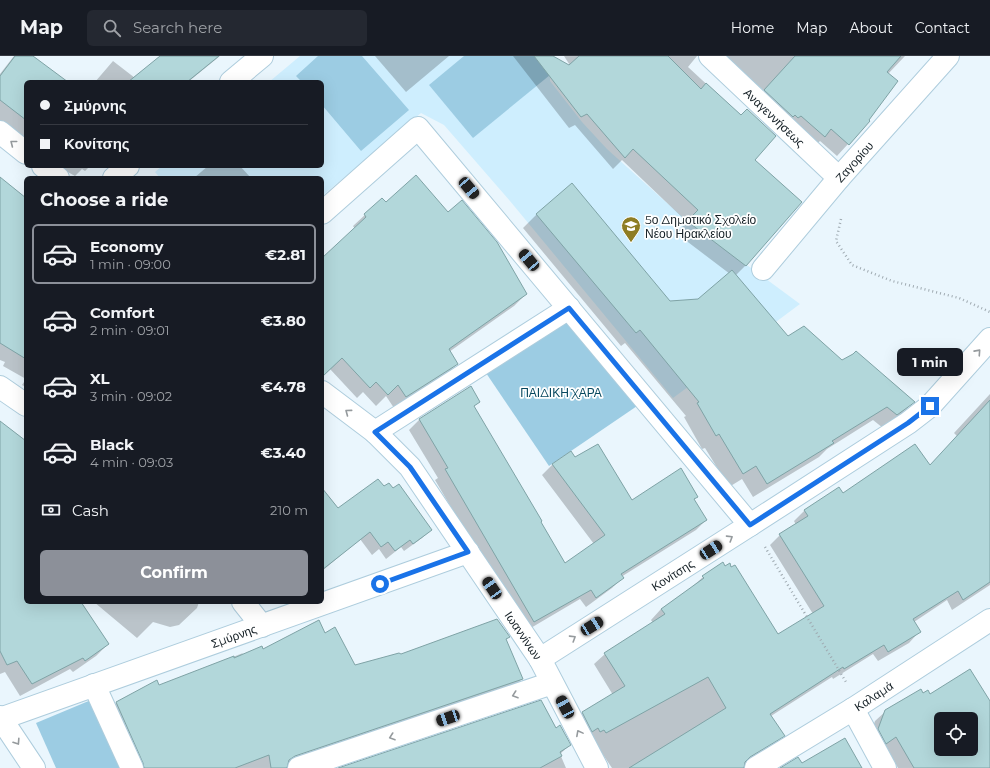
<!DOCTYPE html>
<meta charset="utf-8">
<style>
body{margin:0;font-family:Montserrat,sans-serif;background:#242831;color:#f1f3f6;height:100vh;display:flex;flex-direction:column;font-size:15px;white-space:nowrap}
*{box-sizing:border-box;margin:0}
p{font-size:13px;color:#9ea1a6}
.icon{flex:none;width:22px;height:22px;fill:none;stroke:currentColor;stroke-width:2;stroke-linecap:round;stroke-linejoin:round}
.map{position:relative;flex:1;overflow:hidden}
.sheet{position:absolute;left:24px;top:120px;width:300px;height:428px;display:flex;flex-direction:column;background:#171b24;border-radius:6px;box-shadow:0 4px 16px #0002}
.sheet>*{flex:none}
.hud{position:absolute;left:24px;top:24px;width:300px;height:88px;border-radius:6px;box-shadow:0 4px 16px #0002;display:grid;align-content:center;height:88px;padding:0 16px;background:#171b24}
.fabs{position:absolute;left:934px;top:656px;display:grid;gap:8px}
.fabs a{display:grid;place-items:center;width:44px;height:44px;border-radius:6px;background:#171b24;box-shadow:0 4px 16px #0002;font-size:20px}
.end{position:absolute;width:18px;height:18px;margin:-9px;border:5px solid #1a73e8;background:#fff;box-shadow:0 0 0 2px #fff}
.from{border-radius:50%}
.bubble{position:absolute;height:28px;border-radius:6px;background:#171b24;box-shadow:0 4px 16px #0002;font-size:13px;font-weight:700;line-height:28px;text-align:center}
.car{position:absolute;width:12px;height:24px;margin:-12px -6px;border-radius:5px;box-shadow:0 0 3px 1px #0007;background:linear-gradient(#222 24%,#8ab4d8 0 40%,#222 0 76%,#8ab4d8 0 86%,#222 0)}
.hud b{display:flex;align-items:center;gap:14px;height:38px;font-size:15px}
.hud b+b{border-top:1px solid #363941}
.hud i{width:10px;height:10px;background:#f1f3f6}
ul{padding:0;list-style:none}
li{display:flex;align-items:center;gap:12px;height:60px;margin:0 8px 6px;padding:0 8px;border:2px solid transparent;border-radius:6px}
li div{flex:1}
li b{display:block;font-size:15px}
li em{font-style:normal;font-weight:700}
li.on{border-color:#8c9099}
li>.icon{width:36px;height:36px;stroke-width:1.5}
h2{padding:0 16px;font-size:18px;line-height:48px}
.pay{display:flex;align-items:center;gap:10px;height:44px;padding:0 16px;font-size:15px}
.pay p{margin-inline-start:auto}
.action{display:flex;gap:8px;margin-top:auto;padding:8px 16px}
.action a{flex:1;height:46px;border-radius:6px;background:#8c9099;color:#fff;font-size:16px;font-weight:700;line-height:46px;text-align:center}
header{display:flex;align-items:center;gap:24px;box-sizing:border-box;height:56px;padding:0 20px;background:#171b24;border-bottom:1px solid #363941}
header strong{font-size:19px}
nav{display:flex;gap:22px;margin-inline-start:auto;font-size:14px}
.search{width:280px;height:36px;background:#242831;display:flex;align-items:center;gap:10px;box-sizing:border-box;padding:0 14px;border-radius:6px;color:#9ea1a6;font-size:15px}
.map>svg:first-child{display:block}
.built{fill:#ceeefe}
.green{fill:#9ccce3}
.shadow{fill:#0003;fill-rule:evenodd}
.building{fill:#b2d7da;stroke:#7fa3a6;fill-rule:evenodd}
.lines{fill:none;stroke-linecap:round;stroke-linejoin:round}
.street-casing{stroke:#aecddd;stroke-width:24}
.path{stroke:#9faab1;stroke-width:2.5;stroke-dasharray:1 3;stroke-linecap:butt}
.street{stroke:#fff;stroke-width:22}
.oneway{stroke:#959a9d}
.route{stroke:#1a73e8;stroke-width:5}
.labels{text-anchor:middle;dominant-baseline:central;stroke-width:3.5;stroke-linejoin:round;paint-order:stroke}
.street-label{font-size:12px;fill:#141f25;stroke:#fff}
.poi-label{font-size:12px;fill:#141f25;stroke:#fff;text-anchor:start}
.park-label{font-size:12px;fill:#06475e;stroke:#fff}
</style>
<header>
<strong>Map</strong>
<div class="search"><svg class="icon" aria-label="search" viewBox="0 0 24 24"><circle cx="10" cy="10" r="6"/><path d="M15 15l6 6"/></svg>Search here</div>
<nav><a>Home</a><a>Map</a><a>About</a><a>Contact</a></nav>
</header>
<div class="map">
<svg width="990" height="712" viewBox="0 0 990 712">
<rect width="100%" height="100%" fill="#eaf6fd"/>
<path class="built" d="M300,0h250v25l32,41 25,27 80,72 113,83 -127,94 -163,-197 -66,-76 -23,-12 -99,83v-18h-162l-5,-6 7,-6h160v-84h-53z"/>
<g class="green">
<path d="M318,0h44l47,54 -48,41 -39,-46v-23h-20l-6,-6z"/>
<path d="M464,0h70l16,19 -77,63 -44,-53z"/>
<path d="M566,260l74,88 -91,62 -65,-96z"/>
<path d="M91,644l30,68h-65l-20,-45z"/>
</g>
<g class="shadow">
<path d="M14,0h18l34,26h-40v59l-26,-20v-47z"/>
<path d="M162,0h58l-32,26h-93l18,-21 22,17z"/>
<path d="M375,0h74l-43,36z"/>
<path d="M513,0h38l20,11 -7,-11h133l-9,11 53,49 12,44 -7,105 -10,10 52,62 54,25 72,40 -14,13 -17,13 -10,-8 -46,29 -8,8 -66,40 -11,-18 -13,8 -24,-39 -3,1 -18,-32 2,-1 -61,-73 -4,3 -98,-118 14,-14 133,88 29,-2 31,-26 -54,-41 11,-11 -65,-62 -9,9 -38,-44 -6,3z"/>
<path d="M724,0h181l-17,18 -40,70 -11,12 -17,-15 -8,7 -59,-46 11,-11z"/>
<path d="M56,110h34l-5,5 -3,-2 -7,7 -9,-5 -2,2z"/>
<path d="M208,110h32l11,12h-57z"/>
<path d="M0,134l26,10v187l-4,-2 4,-6 -23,-13 2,-4 -5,-2z"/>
<path d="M382,143l3,5 63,9 78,81 -12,12 -65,46 8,12 -12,12 -51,32 -8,-12 -10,10 -13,-14 -6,6 -27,-29 -8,7v-116l33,-31 -2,-3z"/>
<path d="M470,331l9,15 -6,5 92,157 29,-20 -52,-69 10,-10 19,-13 4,6 57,43 64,-4 -2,3 12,20 -10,10 -75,47 1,1 -10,10 -26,19 -6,-8 -56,33 -89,-152 3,-2 -29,-48 10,-10z"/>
<path d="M990,338v191l-38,25 -5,-10 -33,22 5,10 -10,11 -31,18 -5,-7 -40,25 -1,-2 -61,39 12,20 -10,10 -35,22h-126l-19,-28 -21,-17 10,-10 31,-18 -19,-31 11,-10 48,-31 -2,-3 10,-11 31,-22 11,-10 75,59 35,-22 -43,-69 10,-10 16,-10 -2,-4 11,-11 38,-15 87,-29 27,-30 -3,-3z"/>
<path d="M0,381l26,5v160h54l28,42 -12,12 -23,16 -3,-3 -50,27 -15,-24 -5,2z"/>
<path d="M383,432l48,42 -9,8 -18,13 -3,-4 -15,12 -7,-10 -7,6 -12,-16 -38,32v-68l16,6z"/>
<path d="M94,546h105l-2,6 -18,17 -9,2 -17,-5 -16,16z"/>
<path d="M324,578l31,32 45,-10 109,-19 -4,3 17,39 -10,10 -226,76v3h-154l-26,-55 10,-10 40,-21 3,4 84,-33 -10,13z"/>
<path d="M922,638l68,9v65h-92l-12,-22 -18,-7 7,-18 11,-10zM941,663h30v30h-30z"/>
<path d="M555,673l15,16 -10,9 6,14h-225z"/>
</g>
<g class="building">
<path d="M15,0h18l35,26h-42v38l-26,-20v-24z"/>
<path d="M160,0h59l-32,26h-59z"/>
<path d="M534,0h19l16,9 10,-9h89l33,33 5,-6 35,32 6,-6 29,27 -21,24 47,42 -56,64 -59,-45 11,-11 -65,-61 -8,9 -38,-44 -6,3z"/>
<path d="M795,0h106l-14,16 11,9 -29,39 1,1 -21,24 -18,-16 -6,8 -24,-21 -3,2 -3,-3 -2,2 -29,-27z"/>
<path d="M416,119l32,37 14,-12 35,42 30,52 -78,55 9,15 -52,33 -8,-12 -10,10 -12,-13 -6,6 -28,-30 -20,19v-119l44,-41 -2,-3 18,-16 4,4z"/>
<path d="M0,121l26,21v161l-26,-16z"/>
<path d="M572,127l98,118 28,-2 34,-29 56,66 16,-10 38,34 11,-6 3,-3 59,51 -18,13 -10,-8 -55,34 2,2 -67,41 -11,-18 -13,8 -24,-40 -3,2 -19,-33 2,-1 -59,-72 -4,3 -100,-119z"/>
<path d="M471,330l9,16 -6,4 68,115 -1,1 24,41 40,-28 -53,-71 19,-13 4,6 23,-13 34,56 49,-32 17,29 -4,2 13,21 -86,54 3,4 -28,20 -5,-8 -57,32 -89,-153 3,-1 -29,-49z"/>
<path d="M990,344v182l-27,18 -5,-9 -45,28 8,13 -33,20 -4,-7 -40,24 -1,-2 -73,47 15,22 -35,21 -5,5 -1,6h-115l97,-60 -18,-31 -102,56 -2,-3 -4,2 -2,-4 -6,4 -10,-20 43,-26 -21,-33 61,-39 -4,-5 43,-31 -2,-2 21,-14 2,4 5,-3 1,4 4,-2 43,69 46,-28 -45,-72 29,-18 -4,-6 35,-23 4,6 72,-49 15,21z"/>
<path d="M0,365l26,20v161h55l28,42 -24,17 -2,-3 -51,26 -15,-23 -10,4 -7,-14z"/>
<path d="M378,423l6,7 5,-3 4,5 6,-4 33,46 -19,14 -3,-4 -15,11 -7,-9 -7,5 -11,-15 -48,38v-82l16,20z"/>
<path d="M497,563l13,18 -4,2 17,40 -228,77 -6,4 -2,8h-16l-2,-13 -34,13h-91l-1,-5 -27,-61 41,-22 2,5 75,-29v2l28,-12 1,3 56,-29 6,13 10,-6 20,38 44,-12 2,1z"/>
<path d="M970,613l20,32v67h-76l-18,-31 -10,7 -8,-15 7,-19 36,-21 2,4 5,-3 2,4zM941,663h30v30h-30z"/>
<path d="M541,644l15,28 4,-3 11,20 -11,7 2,4 -22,12h-202z"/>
<path d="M845,682l17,30h-82l18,-11 4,6z"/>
</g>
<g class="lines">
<g class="street-casing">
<g id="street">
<path id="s1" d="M710,0l129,122"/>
<path d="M231,26l31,-26"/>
<path d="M0,76l26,21"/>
<path d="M43,110l15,12"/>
<path d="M114,122l14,-12"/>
<path d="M322,157l96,-85 332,397"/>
<path id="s2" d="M763,213l76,-91 109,-122"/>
<path d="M0,331l26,18"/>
<path id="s3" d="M322,336l53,40 35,35 130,192 57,109"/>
<path d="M375,376l194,-124"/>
<path d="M243,546l19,24"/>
<path id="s4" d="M540,603l210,-134 158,-102 22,-17 60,-67"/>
<path d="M94,629l38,83"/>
<path d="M853,653l32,59"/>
<path d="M0,661l34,51"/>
<path id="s5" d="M0,663l468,-167"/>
<path d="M299,712l253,-85"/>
<path id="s6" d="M756,712l97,-59 137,-89"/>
</g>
</g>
<g class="path">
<path d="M841,163l-5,22 16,24 40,16 67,17 31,14"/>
<path d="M765,491l81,135"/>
</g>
<use href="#street" class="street"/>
</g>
<defs><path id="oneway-chevron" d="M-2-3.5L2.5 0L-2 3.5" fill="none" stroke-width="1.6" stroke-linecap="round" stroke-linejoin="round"/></defs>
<g class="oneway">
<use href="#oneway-chevron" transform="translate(13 87) rotate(-142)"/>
<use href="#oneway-chevron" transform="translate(978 296) rotate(-48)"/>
<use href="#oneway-chevron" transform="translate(348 356) rotate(-143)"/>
<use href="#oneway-chevron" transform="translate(730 482) rotate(-32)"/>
<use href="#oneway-chevron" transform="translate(573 582) rotate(-32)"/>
<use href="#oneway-chevron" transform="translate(515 639) rotate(161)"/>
<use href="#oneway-chevron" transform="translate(579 677) rotate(-118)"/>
<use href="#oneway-chevron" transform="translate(392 681) rotate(161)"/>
<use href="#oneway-chevron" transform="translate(17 686) rotate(57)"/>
</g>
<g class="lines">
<path class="route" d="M380,528l88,-32 -58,-85 -35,-35 194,-124 181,217 158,-102 22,-17"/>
</g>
<defs>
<g id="school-pin" transform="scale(1)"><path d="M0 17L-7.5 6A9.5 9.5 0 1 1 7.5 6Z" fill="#8e7d23" stroke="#fff"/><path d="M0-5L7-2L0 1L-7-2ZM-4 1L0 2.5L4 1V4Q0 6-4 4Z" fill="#fff"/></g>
</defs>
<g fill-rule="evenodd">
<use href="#school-pin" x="631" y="170"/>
</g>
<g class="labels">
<g class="street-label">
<text stroke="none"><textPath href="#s1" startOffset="89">Αναγεννήσεως</textPath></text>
<text stroke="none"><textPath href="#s2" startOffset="141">Ζαγορίου</textPath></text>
<text stroke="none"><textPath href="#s4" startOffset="157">Κονίτσης</textPath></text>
<text stroke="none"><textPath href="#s5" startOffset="248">Σμύρνης</textPath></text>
<text stroke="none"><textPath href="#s3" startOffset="319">Ιωαννίνων</textPath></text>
<text stroke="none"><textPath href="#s6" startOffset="138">Καλαμά</textPath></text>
</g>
<g class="poi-label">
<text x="645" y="163">5ο Δημοτικό Σχολείο<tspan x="645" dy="14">Νέου Ηρακλείου</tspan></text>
</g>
<g class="park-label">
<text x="561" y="336">ΠΑΙΔΙΚΗ ΧΑΡΑ</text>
</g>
</g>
</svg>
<div class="fabs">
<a><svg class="icon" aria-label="locate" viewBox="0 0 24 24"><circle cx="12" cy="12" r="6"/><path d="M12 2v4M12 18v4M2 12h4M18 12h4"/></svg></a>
</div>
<i class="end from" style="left:380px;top:528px"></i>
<i class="end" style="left:930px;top:350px"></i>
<div class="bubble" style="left:897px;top:292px;width:66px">1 min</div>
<i class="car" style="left:469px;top:132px;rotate:140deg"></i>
<i class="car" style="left:529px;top:204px;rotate:320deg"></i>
<i class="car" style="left:711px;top:494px;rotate:57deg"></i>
<i class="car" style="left:492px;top:532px;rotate:326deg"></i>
<i class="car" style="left:592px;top:570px;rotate:58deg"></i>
<i class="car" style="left:565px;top:651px;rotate:332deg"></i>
<i class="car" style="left:448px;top:662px;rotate:251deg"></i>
<div class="hud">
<b><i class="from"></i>Σμύρνης</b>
<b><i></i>Κονίτσης</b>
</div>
<section class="sheet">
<h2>Choose a ride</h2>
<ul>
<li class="on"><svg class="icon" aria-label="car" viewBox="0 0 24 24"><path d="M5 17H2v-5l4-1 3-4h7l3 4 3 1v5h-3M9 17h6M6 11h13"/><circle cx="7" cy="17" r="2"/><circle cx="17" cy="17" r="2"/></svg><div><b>Economy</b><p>1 min · 09:00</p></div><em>€2.81</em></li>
<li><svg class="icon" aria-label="car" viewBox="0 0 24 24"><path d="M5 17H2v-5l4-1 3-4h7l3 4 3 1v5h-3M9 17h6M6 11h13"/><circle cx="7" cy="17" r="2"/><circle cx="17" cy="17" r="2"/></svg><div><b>Comfort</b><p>2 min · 09:01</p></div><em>€3.80</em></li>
<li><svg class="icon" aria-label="car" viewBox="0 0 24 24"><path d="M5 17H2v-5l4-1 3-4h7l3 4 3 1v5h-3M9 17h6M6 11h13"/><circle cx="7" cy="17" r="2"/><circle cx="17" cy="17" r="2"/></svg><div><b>XL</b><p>3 min · 09:02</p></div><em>€4.78</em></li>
<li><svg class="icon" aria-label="car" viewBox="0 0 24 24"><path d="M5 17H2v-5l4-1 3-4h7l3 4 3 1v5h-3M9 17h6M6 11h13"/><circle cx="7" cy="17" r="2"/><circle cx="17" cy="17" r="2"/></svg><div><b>Black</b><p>4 min · 09:03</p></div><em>€3.40</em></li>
</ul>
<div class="pay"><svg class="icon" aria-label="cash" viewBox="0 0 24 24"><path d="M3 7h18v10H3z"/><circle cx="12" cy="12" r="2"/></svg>Cash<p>210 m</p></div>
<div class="action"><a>Confirm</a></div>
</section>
</div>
